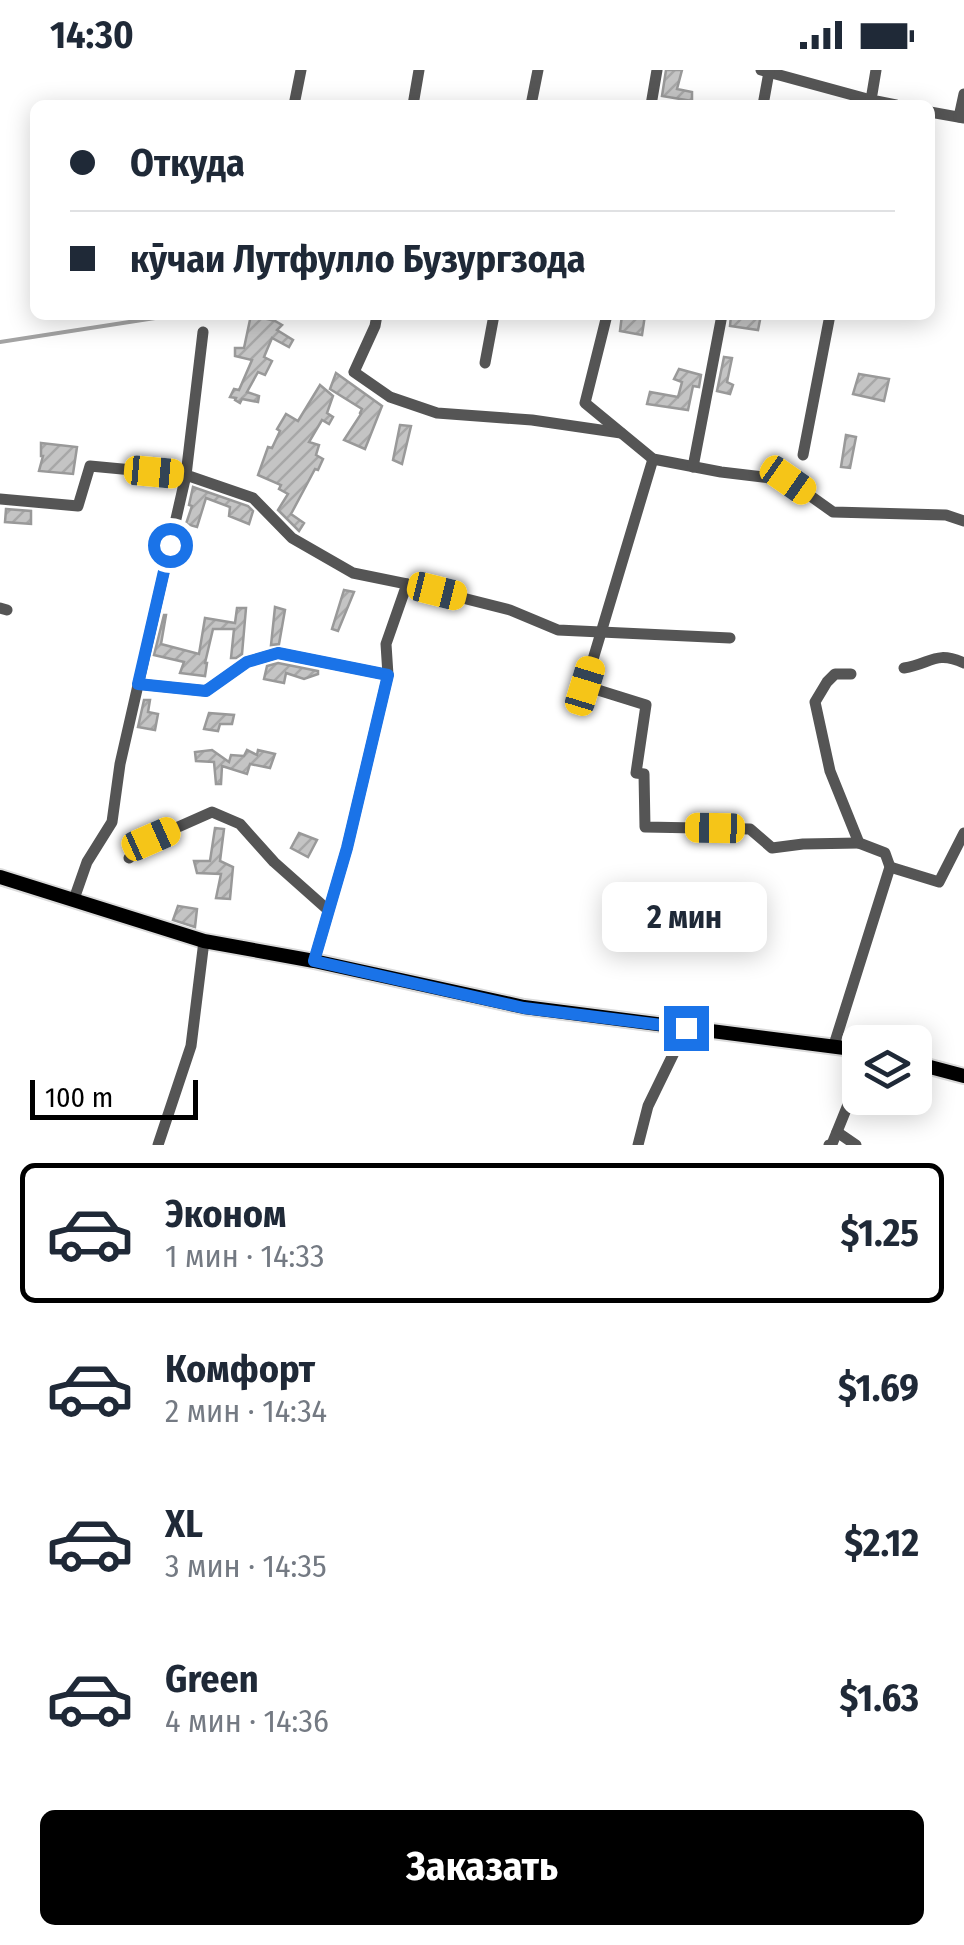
<!DOCTYPE html>
<html lang="ru">
<meta charset="utf-8">
<style>
body{margin:0;font-family:"Fira Sans Condensed",sans-serif;background:#f6f6f7;color:#1f2937;height:100vh;display:flex;flex-direction:column;font-size:38px;white-space:nowrap}
*{box-sizing:border-box;margin:0}
p{font-size:32px;color:#747a83}
.icon{flex:none;width:55px;height:55px;fill:none;stroke:currentColor;stroke-width:2;stroke-linecap:round;stroke-linejoin:round}
.map{position:relative;height:1075px;overflow:hidden}
.sheet{display:flex;flex-direction:column;background:#fff;flex:1}
.sheet>*{flex:none}
.banner{position:absolute;left:30px;top:30px;width:905px;height:220px;border-radius:15px;box-shadow:0 5px 25px #0003;display:grid;align-content:center;height:220px;padding:0 40px;background:#fff}
.controls{position:absolute;left:842px;top:955px;display:grid;gap:20px}
.controls a{display:grid;place-items:center;width:90px;height:90px;border-radius:15px;background:#fff;box-shadow:0 5px 25px #0003;font-size:50px}
.scale{position:absolute;left:30px;bottom:25px;width:168px;box-sizing:border-box;padding-left:10px;border:5px solid #000;border-top:0;font-size:28px;line-height:35px;white-space:nowrap;color:#000;-webkit-text-stroke:8px #fff;paint-order:stroke}
.end{position:absolute;width:45px;height:45px;margin:-22px;border:12px solid #1a73e8;background:#fff;box-shadow:0 0 0 5px #fff}
.from{border-radius:50%}
.bubble{position:absolute;height:70px;border-radius:15px;background:#fff;box-shadow:0 5px 25px #0003;font-size:32px;font-weight:700;line-height:70px;text-align:center}
.car{position:absolute;width:30px;height:60px;margin:-30px -15px;border-radius:12px;box-shadow:0 0 8px 2px #0007;background:linear-gradient(#f5c518 24%,#345 0 40%,#f5c518 0 76%,#345 0 86%,#f5c518 0)}
.banner b{display:flex;align-items:center;gap:35px;height:95px;font-size:38px}
.banner b+b{border-top:2px solid #e0e1e3}
.banner i{width:25px;height:25px;background:#1f2937}
ul{padding:18px 0 0;list-style:none}
li{display:flex;align-items:center;gap:30px;height:140px;margin:0 20px 15px;padding:0 20px;border:5px solid transparent;border-radius:15px}
li div{flex:1}
li b{display:block;font-size:38px}
li em{font-style:normal;font-weight:700}
li.active{border-color:#000}
li>.icon{width:90px;height:90px;stroke-width:1.5}
.cta{display:flex;gap:20px;margin-top:auto;padding:20px 40px}
.cta a{flex:1;height:115px;border-radius:15px;background:#000;color:#fff;font-size:40px;font-weight:700;line-height:115px;text-align:center}
.status{display:flex;justify-content:space-between;align-items:center;height:70px;padding:0 50px;background:#fff;direction:ltr}
.status svg{height:28px;fill:currentColor}
.map>svg:first-child{display:block}
.lines{fill:none;stroke-linecap:round;stroke-linejoin:round}
.stream{stroke:#a3a3a3;stroke-width:4}
.building{fill:url(#building-hatch);stroke:#999;stroke-width:2.5}
.major-casing{stroke:#dbdbdb;stroke-width:18}
.minor{stroke:#555;stroke-width:11}
.major{stroke:#000;stroke-width:14}
.route{stroke:#1a73e8;stroke-width:12}
</style>
<div class="status"><b>14:30</b><svg viewBox="0 0 49 12"><path d="M0 12V9h3v3zM5 12V6h3v6zM10 12V3h3v9zM15 12V0h3v12zM26 1h20v11H26zM47 4h2v5h-2z"/></svg></div>
<div class="map">
<svg width="964" height="1075" viewBox="0 0 964 1075">
<defs>
<pattern id="building-hatch" width="6" height="6" patternUnits="userSpaceOnUse" patternTransform="scale(2.5)"><rect width="6" height="6" fill="#c4c4c4"/><path d="M-1 1l2-2M0 6l6-6M5 7l2-2" fill="none" stroke="#a7a7a7"/></pattern>
</defs>
<rect width="100%" height="100%" fill="#fff"/>
<g class="lines">
<path class="stream" d="M0,272l168,-26"/>
</g>
<g class="building">
<path d="M666,0h16l-5,19 15,3v9l-30,-5z"/>
<path d="M251,245l24,6 7,4 -5,5 16,10 -4,7 -17,-9 -8,19 8,4 -7,14 -7,-3 -11,20 12,4 -1,6 -16,-3 -2,4 -5,-3 1,-2 -6,-1 4,-8 5,1 13,-30 -17,-4v-8h9z"/>
<path d="M622,245h23l-3,20 -22,-4z"/>
<path d="M731,245h30l-3,15 -28,-4z"/>
<path d="M724,287l8,1 -5,24 6,3 -3,9 -13,-3z"/>
<path d="M679,299l22,6 -2,12 -6,-1 -5,24 -41,-6 3,-12 28,5 4,-15 -8,-3z"/>
<path d="M336,303l46,33 -17,43 -21,-9 17,-26 -1,-1 2,-4 -32,-20z"/>
<path d="M859,304l30,5 -5,22 -31,-7z"/>
<path d="M320,315l13,11 -6,17 6,4 -4,7 -7,-4 -13,22 10,3 -3,10 7,4 -5,11 -3,-1 -24,45 13,9 -5,8 -21,-21 10,-16 -9,-5 2,-4 -23,-10 10,-28 4,1 8,-17 -3,-2 9,-15 12,7z"/>
<path d="M400,355l11,1 -9,38 -9,-4z"/>
<path d="M846,365l10,2 -6,31 -9,-1z"/>
<path d="M41,373l36,4 -4,27 -34,-3 4,-15h-2z"/>
<path d="M193,417l55,19 5,5 -4,13 -20,-8 1,-9 -24,-9 -9,29 -11,-3 6,-18 -3,-1z"/>
<path d="M6,439l25,2v13l-26,-2z"/>
<path d="M344,520l10,2 -16,39 -6,-2z"/>
<path d="M275,537l10,3 -6,34 -8,1z"/>
<path d="M237,538h9l-4,46 -6,4h-5l3,-29h-21l-8,34h2l-2,13 -25,-3 4,-11 -30,-7 10,-40h2l-5,29 38,10 6,-36 30,5z"/>
<path d="M278,593l40,8v3l-14,5 -18,-6 -2,10 -20,-4 3,-13z"/>
<path d="M144,630h6l-2,12 10,2 -3,16 -17,-3z"/>
<path d="M209,643l25,2 -2,9h-12l-2,7 -14,-2z"/>
<path d="M212,680l17,12 2,-7 13,1 3,-6 10,5 1,-5 17,4 -5,14 -20,-4 -3,10 -25,-8 -1,18h-5l-2,-22 -18,-1 -1,-9z"/>
<path d="M215,758l9,1 -4,32 13,6 -3,32 -14,-1 5,-24 -24,-1 -3,-12h16z"/>
<path d="M299,763l18,7 -9,17 -17,-9z"/>
<path d="M178,836l19,3 -2,18 -22,-7z"/>
</g>
<g class="lines">
<g class="major-casing">
<g id="major">
<path d="M0,807l204,64 110,20 210,46 336,43"/>
<path d="M915,993l49,13"/>
</g>
</g>
<g class="minor">
<path d="M761,0l110,30 -1,5"/>
<path d="M876,0l-5,30 25,5"/>
<path d="M294,35l7,-35"/>
<path d="M413,35l6,-35"/>
<path d="M531,35l7,-35"/>
<path d="M651,35l6,-35"/>
<path d="M763,35l6,-33"/>
<path d="M930,42l34,6"/>
<path d="M959,47l5,-23"/>
<path d="M377,245l-2,11 -21,46 36,25 47,16 95,7 89,13"/>
<path d="M607,245l-22,88 68,56 68,13 67,8 45,32 113,3 18,6"/>
<path d="M485,293l9,-48"/>
<path d="M803,385l27,-140"/>
<path d="M653,389l-68,227 61,19 -10,68 8,1 1,53 105,2 22,19 31,-4 56,-1"/>
<path d="M693,397l29,-152"/>
<path d="M0,429l78,7 12,-40 96,9 67,23 39,40 61,35 54,11 103,26 48,20 172,8"/>
<path d="M0,538l7,2"/>
<path d="M904,598c27,-4 31,-18 60,-5"/>
<path d="M138,614l68,7 41,-29 31,-9 110,22"/>
<path d="M129,788l22,-19 61,-27 28,12 34,38 54,48"/>
<path d="M890,797l49,15 25,-49"/>
<path d="M74,829l13,-37 25,-40 8,-58 66,-289 17,-143"/>
<path d="M314,891l33,-113 41,-173 -2,-31 21,-60"/>
<path d="M834,975l56,-178 -5,-14 -26,-10 -29,-72 -15,-69 12,-20 8,-8h16"/>
<path d="M837,1062l19,13"/>
<path d="M158,1075l33,-99 13,-105"/>
<path d="M638,1075l10,-39 38,-78"/>
<path d="M829,1075l3,-1 28,-69"/>
</g>
<use href="#major" class="major"/>
</g>
<g class="lines">
<path class="route" d="M170,475l-32,139 68,7 41,-29 31,-9 110,22 -41,173 -33,113 210,47 162,20"/>
</g>
</svg>
<div class="controls">
<a><svg class="icon" aria-label="layers" viewBox="0 0 24 24"><path d="M12 4l9 5-9 5-9-5zM3 14l9 5 9-5"/></svg></a>
</div>
<div class="scale">100 m</div>
<i class="end from" style="left:170px;top:475px"></i>
<i class="end" style="left:686px;top:958px"></i>
<div class="bubble" style="left:602px;top:812px;width:165px">2 мин</div>
<i class="car" style="left:154px;top:402px;rotate:95deg"></i>
<i class="car" style="left:788px;top:410px;rotate:125deg"></i>
<i class="car" style="left:437px;top:521px;rotate:104deg"></i>
<i class="car" style="left:585px;top:616px;rotate:17deg"></i>
<i class="car" style="left:715px;top:758px;rotate:271deg"></i>
<i class="car" style="left:151px;top:769px;rotate:66deg"></i>
<div class="banner">
<b><i class="from"></i>Откуда</b>
<b><i></i>кӯчаи Лутфулло Бузургзода</b>
</div>
</div>
<section class="sheet">
<ul>
<li class="active"><svg class="icon" aria-label="car" viewBox="0 0 24 24"><path d="M5 17H2v-5l4-1 3-4h7l3 4 3 1v5h-3M9 17h6M6 11h13"/><circle cx="7" cy="17" r="2"/><circle cx="17" cy="17" r="2"/></svg><div><b>Эконом</b><p>1 мин · 14:33</p></div><em>$1.25</em></li>
<li><svg class="icon" aria-label="car" viewBox="0 0 24 24"><path d="M5 17H2v-5l4-1 3-4h7l3 4 3 1v5h-3M9 17h6M6 11h13"/><circle cx="7" cy="17" r="2"/><circle cx="17" cy="17" r="2"/></svg><div><b>Комфорт</b><p>2 мин · 14:34</p></div><em>$1.69</em></li>
<li><svg class="icon" aria-label="car" viewBox="0 0 24 24"><path d="M5 17H2v-5l4-1 3-4h7l3 4 3 1v5h-3M9 17h6M6 11h13"/><circle cx="7" cy="17" r="2"/><circle cx="17" cy="17" r="2"/></svg><div><b>XL</b><p>3 мин · 14:35</p></div><em>$2.12</em></li>
<li><svg class="icon" aria-label="car" viewBox="0 0 24 24"><path d="M5 17H2v-5l4-1 3-4h7l3 4 3 1v5h-3M9 17h6M6 11h13"/><circle cx="7" cy="17" r="2"/><circle cx="17" cy="17" r="2"/></svg><div><b>Green</b><p>4 мин · 14:36</p></div><em>$1.63</em></li>
</ul>
<div class="cta"><a>Заказать</a></div>
</section>
